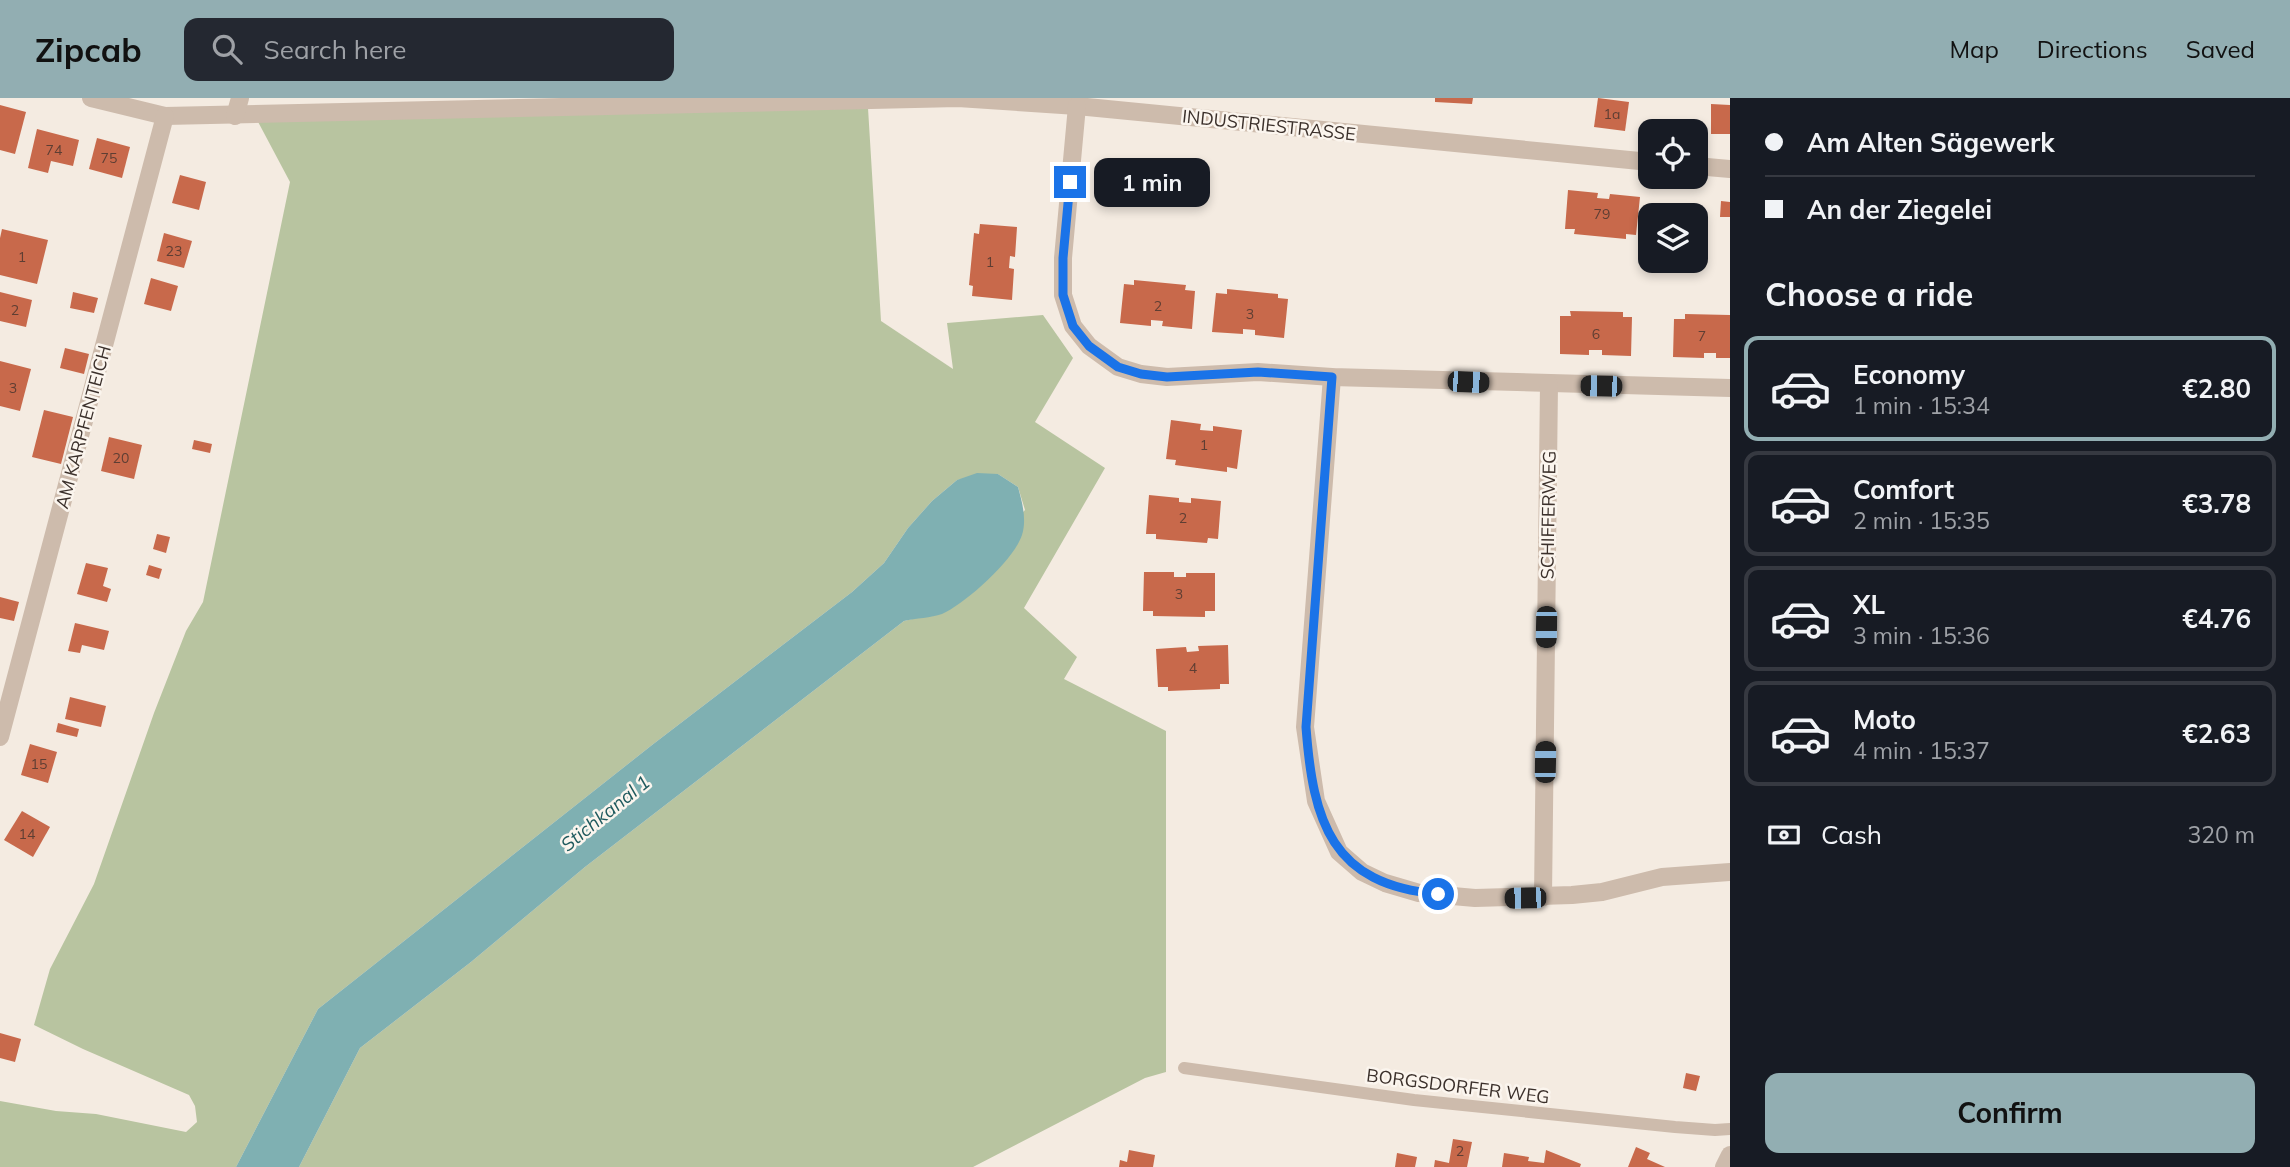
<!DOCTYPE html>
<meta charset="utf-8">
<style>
body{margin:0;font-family:Mulish,sans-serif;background:#242831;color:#f1f3f6;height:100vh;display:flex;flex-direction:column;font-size:26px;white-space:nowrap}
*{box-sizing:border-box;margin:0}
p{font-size:23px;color:#9ea1a6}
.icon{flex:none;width:38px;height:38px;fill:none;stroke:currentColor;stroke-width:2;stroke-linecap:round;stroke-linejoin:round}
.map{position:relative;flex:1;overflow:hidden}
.sheet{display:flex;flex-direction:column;background:#171b24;width:560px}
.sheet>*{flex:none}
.guide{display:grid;align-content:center;height:154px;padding:0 35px;background:#171b24}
.fabs{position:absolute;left:1638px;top:21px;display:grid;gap:14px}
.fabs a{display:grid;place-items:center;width:70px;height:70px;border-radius:14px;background:#171b24;box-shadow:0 4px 10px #0003;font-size:35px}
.end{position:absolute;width:32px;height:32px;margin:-16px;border:9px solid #1a73e8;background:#fff;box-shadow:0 0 0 4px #fff}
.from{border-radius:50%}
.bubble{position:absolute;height:49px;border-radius:14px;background:#171b24;box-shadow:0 4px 10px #0003;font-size:23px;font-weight:700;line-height:49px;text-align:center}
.car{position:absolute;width:21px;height:42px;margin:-21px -10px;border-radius:9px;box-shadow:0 0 5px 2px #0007;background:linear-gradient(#222 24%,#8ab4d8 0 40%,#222 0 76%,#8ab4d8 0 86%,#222 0)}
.guide b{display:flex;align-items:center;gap:24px;height:66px;font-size:26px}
.guide b+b{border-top:2px solid #363941}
.guide i{width:18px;height:18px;background:#f1f3f6}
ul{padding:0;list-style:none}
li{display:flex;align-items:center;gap:21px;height:105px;margin:0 14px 10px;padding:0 21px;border:4px solid #363941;border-radius:14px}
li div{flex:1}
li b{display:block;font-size:26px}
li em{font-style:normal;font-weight:700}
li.on{border-color:#92aeb2}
li>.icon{width:63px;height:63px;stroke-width:1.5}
h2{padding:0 35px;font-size:32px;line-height:84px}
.pay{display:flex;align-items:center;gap:18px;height:77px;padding:0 35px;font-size:26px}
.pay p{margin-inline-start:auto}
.action{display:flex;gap:14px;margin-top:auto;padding:14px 35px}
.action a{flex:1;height:80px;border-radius:14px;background:#92aeb2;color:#111;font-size:28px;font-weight:700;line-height:80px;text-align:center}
header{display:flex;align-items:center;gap:42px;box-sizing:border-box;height:98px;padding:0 35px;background:#92aeb2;color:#111}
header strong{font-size:33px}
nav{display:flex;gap:38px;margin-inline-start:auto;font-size:24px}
.search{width:490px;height:63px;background:#242831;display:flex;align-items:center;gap:18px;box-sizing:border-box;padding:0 24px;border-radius:14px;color:#9ea1a6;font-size:26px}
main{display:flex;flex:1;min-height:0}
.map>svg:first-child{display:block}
.green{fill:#b8c4a0}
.water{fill:#7fb0b2}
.building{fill:#c8694b}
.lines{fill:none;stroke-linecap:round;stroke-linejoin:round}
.service{stroke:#cdbbac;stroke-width:12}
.minor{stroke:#cdbbac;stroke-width:18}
.route{stroke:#1a73e8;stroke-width:9}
.labels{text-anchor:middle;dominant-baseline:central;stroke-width:5;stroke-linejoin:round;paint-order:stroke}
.number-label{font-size:14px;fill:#5e3e33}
.street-label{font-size:18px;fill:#3b302b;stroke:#fbf5ee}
.water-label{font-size:19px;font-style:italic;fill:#1f5a5e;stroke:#fbf5ee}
</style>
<header>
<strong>Zipcab</strong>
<div class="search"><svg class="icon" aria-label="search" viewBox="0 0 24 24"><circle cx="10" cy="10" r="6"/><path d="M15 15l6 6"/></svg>Search here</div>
<nav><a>Map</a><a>Directions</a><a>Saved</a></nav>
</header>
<main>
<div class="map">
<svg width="1730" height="1069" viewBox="0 0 1730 1069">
<rect width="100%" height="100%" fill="#f4ebe1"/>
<path class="green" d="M868,10l13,213 72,48 -6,-46 96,-8 30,43 -38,64 70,46 -81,140 53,49 -13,22 102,52v341l-21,6 -172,89h-674l61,-119 111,-86 114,-95 319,-246 16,-4 105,-107 -7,-23 -20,-13 -41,6 -25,21 -24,27 -24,35 -32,29 -200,153 -334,264 -82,158h-236v-66l56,10 40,3 90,18 11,-10 -2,-16 -6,-11 -106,-46 -49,-24 16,-56 44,-85 60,-171 32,-82 17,-29 87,-420 -34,-64z"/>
<path class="water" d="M977,375l21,1 20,13c4,15 9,32 4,48 -8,25 -57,69 -80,79 -11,4 -26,4 -38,7l-319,246 -114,95 -111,86 -61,119h-63l82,-158 334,-264 200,-153 32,-29 24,-35 24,-27 25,-21z"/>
<g class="building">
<path d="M1435,0h38l-1,6 -37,-2z"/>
<path d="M1598,0l31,4 -4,29 -31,-4z"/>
<path d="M1711,6l19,1v29h-19z"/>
<path d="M0,7l26,7 -11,42 -15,-4z"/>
<path d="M37,31l42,11 -6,26 -22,-5 -3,12 -20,-5z"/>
<path d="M97,40l33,9 -8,31 -33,-9z"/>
<path d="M180,77l26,7 -7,28 -27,-7z"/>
<path d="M1568,92l30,3 -1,5 12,1 1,-5 30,3 -4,38 -10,-1v5l-52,-5 1,-5h-10z"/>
<path d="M1721,103l9,1v15h-10z"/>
<path d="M980,126l37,3 -2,30 -5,-1 -1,12 5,1 -2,31 -40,-4 1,-10 -4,-1 5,-52 5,1z"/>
<path d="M2,131l46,11 -11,44 -37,-9v-37z"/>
<path d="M164,135l28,8 -8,27 -27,-7z"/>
<path d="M151,180l27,8 -7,25 -27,-7z"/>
<path d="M1134,182l52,5 -1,5 10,1 -3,38 -30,-3 1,-5 -12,-1v6l-31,-3 4,-39 10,1z"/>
<path d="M1227,191l51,5v4l10,1 -4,39 -29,-3v-5l-12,-1v5l-31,-2 4,-39 11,1z"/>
<path d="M0,194l32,8 -6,27 -26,-6z"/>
<path d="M73,194l25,6 -4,15 -24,-5z"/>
<path d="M1570,213l53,1v5h9l-1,39 -29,-1v-5h-13v5l-29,-1v-38h11z"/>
<path d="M1685,216l45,1v43h-14v-5h-12v5l-31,-1 1,-38h11z"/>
<path d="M65,250l24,6 -5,20 -24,-6z"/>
<path d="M0,263l31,8 -11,42 -20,-5z"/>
<path d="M44,312l29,7 -12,47 -29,-7z"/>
<path d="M1171,322l30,4 -1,6 13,1v-5l29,4 -5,39 -10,-2v5l-52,-7 1,-5 -10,-1z"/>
<path d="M109,339l33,8 -8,34 -33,-8z"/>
<path d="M194,342l18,4 -2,9 -18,-4z"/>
<path d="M1149,397l30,3v4l12,1v-5l30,3 -3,38 -10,-1 -1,5 -51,-4v-5h-10z"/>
<path d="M157,436l13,3 -4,16 -13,-4z"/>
<path d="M86,465l22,5 -5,18 8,3 -4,13 -30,-8z"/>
<path d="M149,467l13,4 -3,10 -13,-4z"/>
<path d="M1144,474h30v5h12v-4h29v38h-10v6l-52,-1v-5h-10z"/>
<path d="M0,499l19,5 -5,19 -14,-3z"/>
<path d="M75,525l34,8 -5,19 -22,-5 -2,8 -12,-2z"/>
<path d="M1228,547l1,39h-9v5l-52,2v-4h-10l-2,-38 30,-2 1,5 12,-1 -1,-5z"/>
<path d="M70,599l36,9 -5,21 -36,-8z"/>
<path d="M58,625l21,6 -2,8 -21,-5z"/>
<path d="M30,646l27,8 -9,31 -27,-8z"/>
<path d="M22,713l28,16 -17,30 -29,-17z"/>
<path d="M0,935l21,6 -6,23 -15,-4z"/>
<path d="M1686,975l14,3 -4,15 -13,-3z"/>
<path d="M1453,1041l19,3 -5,25h-33l1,-7 14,3z"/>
<path d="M1636,1049l14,6 -3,6 18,8h-37z"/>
<path d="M1129,1052l26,5 -2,12h-34l1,-7 7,2z"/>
<path d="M1546,1052l35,14 -1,3h-78l2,-14 25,4 -1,4 16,2z"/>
<path d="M1397,1055l20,4 -2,10h-20z"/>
</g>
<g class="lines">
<path class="service" d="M1184,970l230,32 261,27 40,3 15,-1"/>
<g class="minor">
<path d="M91,0l74,18 793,-18 119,8 573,56"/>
<path d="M1077,8l-14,152v37l10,31 16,20 29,21 23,7 26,3 91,-5 74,5 398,11"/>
<path d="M235,18l5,-18"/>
<path d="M1696,68l34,3"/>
<path d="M1332,279l-27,350 11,74 23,51 23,20 23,11 34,10 56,5 97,-3 30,-3 60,-15 68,-5"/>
<path d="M0,639l165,-621"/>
<path d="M1543,799l6,-513"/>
<path d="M1724,1069l6,-12"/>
</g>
</g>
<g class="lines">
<path class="route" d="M1070,84l-7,76v37l10,31 16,20 29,21 23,7 26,3 91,-5 74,5 -26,350c7,94 25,158 132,167"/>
</g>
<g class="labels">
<g class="number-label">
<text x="1612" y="16">1a</text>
<text x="54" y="52">74</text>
<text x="109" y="60">75</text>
<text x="1602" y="116">79</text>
<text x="174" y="153">23</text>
<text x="22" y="159">1</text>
<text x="990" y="164">1</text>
<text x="1158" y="208">2</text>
<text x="15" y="212">2</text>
<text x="1250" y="216">3</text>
<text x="1596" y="236">6</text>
<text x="1702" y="238">7</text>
<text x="13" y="290">3</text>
<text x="1204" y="347">1</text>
<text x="121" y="360">20</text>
<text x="1183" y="420">2</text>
<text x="1179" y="496">3</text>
<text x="1193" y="570">4</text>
<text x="39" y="666">15</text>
<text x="27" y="736">14</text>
<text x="1460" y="1053">2</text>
</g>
<g class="street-label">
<text transform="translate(1269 27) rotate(6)">INDUSTRIESTRASSE</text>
<text transform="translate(83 329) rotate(-75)">AM KARPFENTEICH</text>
<text transform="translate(1548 417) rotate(-89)">SCHIFFERWEG</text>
<text transform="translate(1458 988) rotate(7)">BORGSDORFER WEG</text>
</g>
<g class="water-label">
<text transform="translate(605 715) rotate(-39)">Stichkanal 1</text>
</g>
</g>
</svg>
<div class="fabs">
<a><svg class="icon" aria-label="locate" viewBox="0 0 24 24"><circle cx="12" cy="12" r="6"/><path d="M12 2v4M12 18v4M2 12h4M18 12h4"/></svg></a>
<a><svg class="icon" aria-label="layers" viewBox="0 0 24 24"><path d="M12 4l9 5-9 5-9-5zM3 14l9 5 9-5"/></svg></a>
</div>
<i class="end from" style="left:1438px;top:796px"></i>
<i class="end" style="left:1070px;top:84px"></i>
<div class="bubble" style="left:1094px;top:60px;width:116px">1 min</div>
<i class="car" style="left:1468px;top:284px;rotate:92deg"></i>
<i class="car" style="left:1601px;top:288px;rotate:271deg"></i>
<i class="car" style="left:1546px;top:529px;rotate:181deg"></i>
<i class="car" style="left:1545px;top:664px;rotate:1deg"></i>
<i class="car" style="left:1525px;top:800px;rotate:269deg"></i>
</div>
<section class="sheet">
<div class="guide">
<b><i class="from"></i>Am Alten Sägewerk</b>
<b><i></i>An der Ziegelei</b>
</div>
<h2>Choose a ride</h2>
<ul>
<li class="on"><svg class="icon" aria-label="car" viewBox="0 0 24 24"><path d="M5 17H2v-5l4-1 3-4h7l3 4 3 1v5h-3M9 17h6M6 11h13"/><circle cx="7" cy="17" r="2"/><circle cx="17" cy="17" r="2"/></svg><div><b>Economy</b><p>1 min · 15:34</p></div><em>€2.80</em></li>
<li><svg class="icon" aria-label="car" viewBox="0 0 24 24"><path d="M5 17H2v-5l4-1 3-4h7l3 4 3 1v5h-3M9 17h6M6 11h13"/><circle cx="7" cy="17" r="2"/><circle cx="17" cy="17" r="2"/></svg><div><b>Comfort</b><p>2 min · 15:35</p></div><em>€3.78</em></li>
<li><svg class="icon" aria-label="car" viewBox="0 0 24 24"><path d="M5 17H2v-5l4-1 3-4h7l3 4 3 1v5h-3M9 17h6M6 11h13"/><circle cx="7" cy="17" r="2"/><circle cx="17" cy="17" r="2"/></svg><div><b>XL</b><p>3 min · 15:36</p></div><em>€4.76</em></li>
<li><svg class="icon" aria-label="car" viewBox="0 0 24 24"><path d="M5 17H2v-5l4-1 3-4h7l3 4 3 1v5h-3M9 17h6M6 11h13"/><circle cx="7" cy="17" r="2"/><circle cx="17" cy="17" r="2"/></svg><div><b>Moto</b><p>4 min · 15:37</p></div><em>€2.63</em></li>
</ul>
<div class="pay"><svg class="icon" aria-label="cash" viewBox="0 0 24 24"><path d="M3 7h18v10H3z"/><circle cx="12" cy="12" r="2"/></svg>Cash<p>320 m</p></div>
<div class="action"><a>Confirm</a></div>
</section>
</main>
